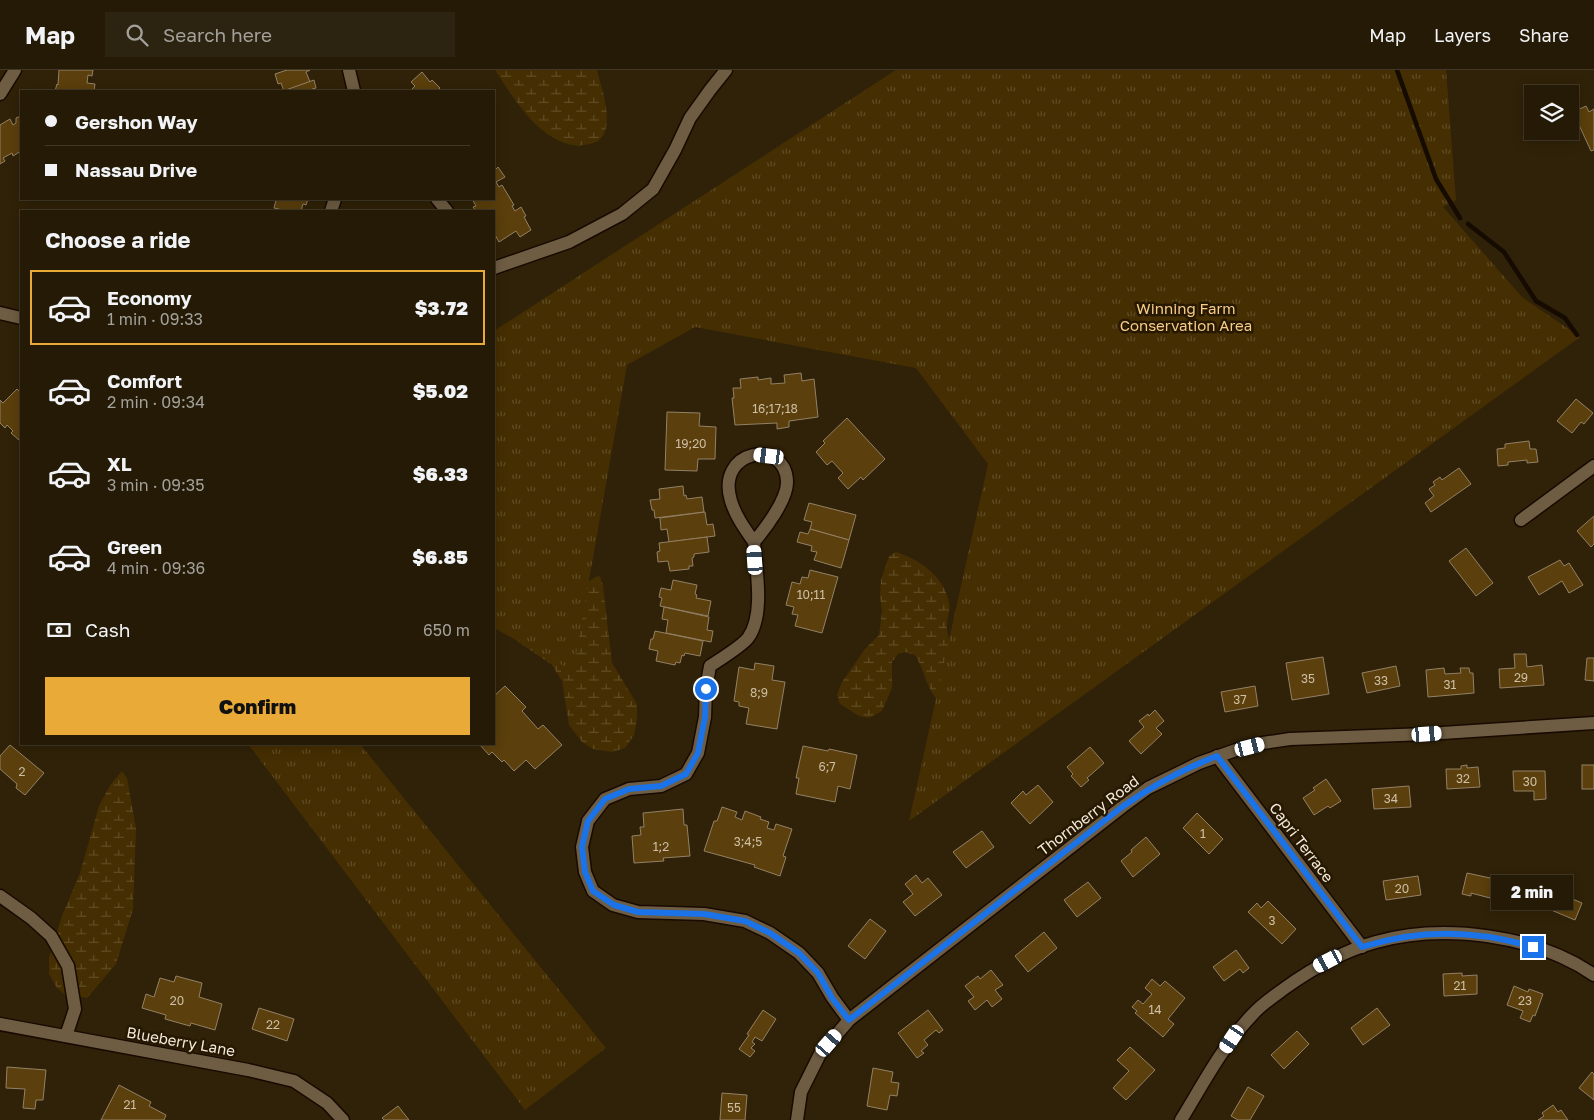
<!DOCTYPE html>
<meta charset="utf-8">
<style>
body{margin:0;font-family:"Golos Text",sans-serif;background:#2c2310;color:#f1f3f6;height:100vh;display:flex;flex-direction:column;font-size:19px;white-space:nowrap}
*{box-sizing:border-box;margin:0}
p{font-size:16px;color:#a3a19b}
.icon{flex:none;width:28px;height:28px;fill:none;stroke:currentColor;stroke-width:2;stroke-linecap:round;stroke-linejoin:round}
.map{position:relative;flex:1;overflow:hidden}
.panel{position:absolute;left:20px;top:140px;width:475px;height:535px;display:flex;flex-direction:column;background:#241a06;border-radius:0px;box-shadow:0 2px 12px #0003,0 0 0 1px #413828}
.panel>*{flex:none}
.top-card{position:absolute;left:20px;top:20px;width:475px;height:110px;border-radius:0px;box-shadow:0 2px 12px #0003,0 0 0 1px #413828;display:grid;align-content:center;height:110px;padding:0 25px;background:#241a06}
.buttons{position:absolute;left:1524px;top:15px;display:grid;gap:10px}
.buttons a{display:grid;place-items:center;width:55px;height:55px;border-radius:0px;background:#241a06;box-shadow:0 2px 12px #0003,0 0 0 1px #413828;font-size:25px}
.end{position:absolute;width:22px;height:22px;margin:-11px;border:6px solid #1a73e8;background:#fff;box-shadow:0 0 0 2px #fff}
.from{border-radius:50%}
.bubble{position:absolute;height:35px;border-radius:0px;background:#241a06;box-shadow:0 2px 12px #0003,0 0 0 1px #413828;font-size:16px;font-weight:800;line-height:35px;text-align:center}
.car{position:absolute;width:15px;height:30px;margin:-15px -8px;border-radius:6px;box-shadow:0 0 4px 1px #0007;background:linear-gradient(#fff 24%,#345 0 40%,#fff 0 76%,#345 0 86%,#fff 0)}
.top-card b{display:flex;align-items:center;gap:18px;height:48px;font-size:19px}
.top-card b+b{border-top:1px solid #413828}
.top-card i{width:12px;height:12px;background:#f1f3f6}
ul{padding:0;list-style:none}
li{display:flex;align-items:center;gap:15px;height:75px;margin:0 10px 8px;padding:0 15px;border:2px solid transparent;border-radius:0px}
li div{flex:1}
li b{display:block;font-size:19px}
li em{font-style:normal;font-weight:800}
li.on{border-color:#e9aa38}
li>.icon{width:45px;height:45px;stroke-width:1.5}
h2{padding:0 25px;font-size:22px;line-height:60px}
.pay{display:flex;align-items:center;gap:12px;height:55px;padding:0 25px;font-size:19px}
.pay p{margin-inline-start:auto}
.action{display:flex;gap:10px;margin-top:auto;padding:10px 25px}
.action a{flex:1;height:58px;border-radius:0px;background:#e9aa38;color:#111;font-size:20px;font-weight:800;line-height:58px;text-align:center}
header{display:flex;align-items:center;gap:30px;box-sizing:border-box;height:70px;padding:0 25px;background:#241a06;border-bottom:1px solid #413828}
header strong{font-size:24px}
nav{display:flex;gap:28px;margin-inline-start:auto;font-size:18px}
.search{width:350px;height:45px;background:#2c2310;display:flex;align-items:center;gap:12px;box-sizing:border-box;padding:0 18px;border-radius:0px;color:#a3a19b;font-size:19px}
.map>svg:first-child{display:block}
.wetland{fill:url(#wetland-marsh)}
.park{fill:url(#park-tufts)}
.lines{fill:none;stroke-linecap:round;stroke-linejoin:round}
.stream{stroke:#160b00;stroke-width:4.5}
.building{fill:#5b3f0c;stroke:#938166}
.street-casing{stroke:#180a00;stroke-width:15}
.street{stroke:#6e5d43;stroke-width:12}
.route{stroke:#1a73e8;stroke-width:6}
.labels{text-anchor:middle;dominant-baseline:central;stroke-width:5;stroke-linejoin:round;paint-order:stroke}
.number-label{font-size:12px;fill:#cebfa7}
.park-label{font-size:15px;fill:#f7cc88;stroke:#261801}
.street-label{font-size:15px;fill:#f4eadb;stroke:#261801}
</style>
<header>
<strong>Map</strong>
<div class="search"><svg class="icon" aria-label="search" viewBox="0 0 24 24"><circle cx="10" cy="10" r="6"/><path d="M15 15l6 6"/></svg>Search here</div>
<nav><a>Map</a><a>Layers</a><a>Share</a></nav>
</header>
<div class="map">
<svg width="1594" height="1050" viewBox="0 0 1594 1050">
<defs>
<pattern id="wetland-marsh" width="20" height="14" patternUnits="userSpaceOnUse" patternTransform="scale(1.25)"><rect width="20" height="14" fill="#452e01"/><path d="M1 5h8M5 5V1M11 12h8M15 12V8" fill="none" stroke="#604c25"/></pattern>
<pattern id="park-tufts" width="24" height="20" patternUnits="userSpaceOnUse" patternTransform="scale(1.25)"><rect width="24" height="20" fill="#452e01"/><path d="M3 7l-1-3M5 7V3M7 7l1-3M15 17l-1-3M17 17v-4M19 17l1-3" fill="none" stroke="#604c25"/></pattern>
</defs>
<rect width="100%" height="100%" fill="#302208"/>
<g class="wetland">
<path d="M495,0h102c4,17 19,56 2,70 -3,3 -10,4 -14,5 -15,2 -28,-4 -39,-12 -22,-16 -36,-41 -51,-63z"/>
<path d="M896,482c23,7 49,25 53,51 2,8 -3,17 -2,26 0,5 3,10 3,15 0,18 -7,40 -10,58 -14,-12 -15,-32 -25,-47l-10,-3 -7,2 -6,8v26l-10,23 -13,7 -10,-2 -19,-12 -3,-9 5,-13 23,-33 14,-14 3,-23 -2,-16 1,-16 8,-24z"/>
<path d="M494,488l86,30 15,-11 5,-1 3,10 9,77 25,41v15l-3,16 -9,13 -13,4 -19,-3 -11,-7 -13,-17 -7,-44 -10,-16 -52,-36z"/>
<path d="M122,701l5,7 9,50 -3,81 -17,55 -29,34 -23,-4 -7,-6 -8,-14v-17l13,-41 18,-43 19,-67 12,-22z"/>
</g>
<g class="park">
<path d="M896,0h550l10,130 -13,7 79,90 58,40 -671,484 79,-357 -72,-96 -221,-41 -68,38 -54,306 -79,-43v-297z"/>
<path d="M248,674h112l246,304 -81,62z"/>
</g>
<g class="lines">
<g class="stream">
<path d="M1397,0l39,109 24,39"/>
<path d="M1468,154l36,28 32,49 29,17 12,17"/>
</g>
</g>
<g class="building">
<path d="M59,0h34l-1,6 -4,-1 -1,8 8,1 -1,7h-39l2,-7 1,1z"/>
<path d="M287,0h23l-4,2 4,10 -26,9 -3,-8 -3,1 -3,-10z"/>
<path d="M422,2l8,10 2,-2 8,8 -3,3h-27l5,-5 -4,-4z"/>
<path d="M314,10l2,8 -4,1v2h-29z"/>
<path d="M1586,36l3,6 5,-3v41l-3,1 -18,-39z"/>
<path d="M21,46v35l-8,5 -1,-3 -9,5 2,3 -5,3v-39l10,-6 3,6 3,-2v-5z"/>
<path d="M494,95l2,4 2,-2 7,10 -9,5 3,5 3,-2 12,20 -2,1 3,5 6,-4 5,9 -2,1 7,13 -11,7 -4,-6 -17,11 -5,-9v-22h-18l-3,-4 3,-1 -4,-7h22z"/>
<path d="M272,129h36l-2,6 -3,-1 -2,7h-14l-13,-3 2,-8z"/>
<path d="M801,303l1,8 12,-2 4,38 -29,4v6l-12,2v-6l-42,2 -3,-27h2l-1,-10h8l-1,-9 18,-2v3l13,-2v6l14,-1 -1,-8z"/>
<path d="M17,319l4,4v45l-2,2 -8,-7 2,-2 -6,-6 -2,3 -5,-5v-23l3,3z"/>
<path d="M1576,329l17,14 -9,11 -3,-2 -9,11 -15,-12z"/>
<path d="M667,342l33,1 -1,13 17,1 -1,32h-17l-1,12 -32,-1z"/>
<path d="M847,348l38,41 -22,21 -2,-3 -13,12 -10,-11 5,-5 -11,-12 -5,4 -11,-13 9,-9 -2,-2z"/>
<path d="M1529,371l1,8h6l2,13 -11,1v-3l-19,2v3l-10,1 -1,-17 8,-1v-4z"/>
<path d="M1459,398l12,16 -40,28 -6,-9 9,-7 -5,-7 6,-4 -2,-3 7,-5 2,3z"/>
<path d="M683,416l1,10 2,-1 1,4 15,-2 2,15 -49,6 -1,-8h-2l-2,-10 10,-1 -1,-10z"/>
<path d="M809,433l47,12 -7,25 -39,-11 2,-7 -8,-2z"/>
<path d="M705,442l2,13 6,-1 2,12 -46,6 -2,-13 -6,1 -1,-12z"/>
<path d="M1594,446v28l-3,3 -14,-16z"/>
<path d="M810,459l39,11 -8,28 -27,-8 3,-8 -6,-1 1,-5 -15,-4 3,-10 8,2z"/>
<path d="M707,467l2,15 -15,2v3l-2,1 1,8h-4v3l-19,2 -2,-10 -10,1 -1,-10 3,-1 -1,-8z"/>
<path d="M1466,478l27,35 -17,13 -27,-35z"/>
<path d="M1560,490l4,6 5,-3 14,22 -14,8 -7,-12 -23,14 -11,-18z"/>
<path d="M810,500l28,7 -16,56 -27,-7 3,-11 -6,-1 2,-7 -8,-2 6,-23 8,2 2,-7 6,1z"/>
<path d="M673,510l24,5 -2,9 2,1 -1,3 15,3 -3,15 -48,-10 2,-8 -3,-1 2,-9 10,2z"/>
<path d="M664,537l45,10 -2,13 6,1 -2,11 -45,-9 2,-13 -6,-1z"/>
<path d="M655,561l48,10 -3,15 -15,-3 -1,3 -2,-1 -2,8 -4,-1 -1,3 -19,-4 2,-10 -9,-2 2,-10h2z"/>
<path d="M1514,584h12l1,13 15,-2 2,20 -44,3 -1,-19 16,-1z"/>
<path d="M1323,587l6,37 -37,6 -6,-37z"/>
<path d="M1587,588h7v23l-9,-1z"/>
<path d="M755,593l19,3 -2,14 13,2 -8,47 -31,-5 3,-16 -10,-2v-4l-5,-1 5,-34 15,3z"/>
<path d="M1396,596l4,20 -33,7 -5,-20z"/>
<path d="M1444,598l1,6 16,-1 -1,-5h9l1,5h3l1,20 -46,4 -2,-27z"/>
<path d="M505,616l21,21 -4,4 16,18 5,-4 19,20 -27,24 -9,-9 -12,11 -10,-11 -2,2 -10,-10 -3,3 -9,-10 14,-1v-48z"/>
<path d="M1255,616l3,20 -33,6 -4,-20z"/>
<path d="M1155,640l9,11 -8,7 6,6 -21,20 -12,-13 15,-14 -5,-6 9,-7 1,2z"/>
<path d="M10,675l34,28 -19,22 -9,-7 1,-4 -17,-15v-13z"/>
<path d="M803,676l25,5 1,-2 28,6 -7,34 -12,-3 -3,16 -39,-8 3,-16h-3z"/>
<path d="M1090,677l14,16 -17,15 2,2 -8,7 -10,-11 2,-2 -6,-7z"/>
<path d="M1467,695v3l11,-1 2,20 -33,2 -1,-20h15v-3z"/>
<rect x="1582" y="695" width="12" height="24"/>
<path d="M1513,701h32l1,28 -12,1v-9h-20z"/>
<path d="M1326,709l15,22 -11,7 -2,-2 -14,9 -11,-17 12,-8 -2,-2z"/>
<path d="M1038,715l15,17 -23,22 -19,-21 12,-12 3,4z"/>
<path d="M1409,716l2,21 -37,2 -2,-20z"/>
<path d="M722,737l15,5 -2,5 7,3 3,-9 16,6 -1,2 9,3 -2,6 7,2 2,-6 16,5 -9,27 3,1 -6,19 -26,-9 1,-2 -51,-14 10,-30h3z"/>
<path d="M683,739l1,16h3l3,31 -27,2 1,3 -30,2 -2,-27 9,-1 -1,-8h4l-1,-14z"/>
<path d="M1197,743l26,26 -14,15 -26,-26z"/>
<path d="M982,761l12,16 -28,21 -13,-16z"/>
<path d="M1146,767l14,17 -27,23 -12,-16 11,-9 -1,-2z"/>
<path d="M1467,803l28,6 -5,19 -19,-5v3l-9,-2z"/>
<path d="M916,805l6,8 6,-5 14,17 -27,21 -12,-14 10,-8 -8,-10z"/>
<path d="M1418,806l3,19 -35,5 -3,-19z"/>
<path d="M1088,812l13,16 -24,19 -13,-17z"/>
<path d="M1551,820l31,13 -7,17 -31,-13z"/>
<path d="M1268,831l28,28 -14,15 -34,-32 9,-9 4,5z"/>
<path d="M870,849l16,12 -21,28 -17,-13z"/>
<path d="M1044,862l13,16 -29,24 -13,-16z"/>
<path d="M1236,880l13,18 -6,5 -3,-4 -16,12 -11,-14z"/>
<path d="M991,900l12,15 -8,5 7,9 -10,8 -5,-7 -12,10 -7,-9 6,-4 -9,-11 13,-10 2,3z"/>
<path d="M1462,903v3l15,-1v19l-33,2 -1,-22z"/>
<path d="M176,906l26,7 -3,14 23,7 -7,26 -24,-7 -1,3 -25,-7 1,-4 -24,-7 4,-14 8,3 6,-19 14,4z"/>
<path d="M1152,909l8,7 5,-5 20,17 -17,21 6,5 -11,13 -28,-24 2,-2 -5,-4 6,-7 5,4 9,-10 -7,-6z"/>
<path d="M1514,916l14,6 1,-3 14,5 -8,22 -2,-1 -3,7 -10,-4 3,-7 -16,-6z"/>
<path d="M259,938l35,11 -7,22 -35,-12z"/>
<path d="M1377,938l13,17 -27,20 -12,-17z"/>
<path d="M763,940l13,9 -14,22 -7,-4 -3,5 3,2 -4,4 4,3 -5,6 -11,-8 10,-14 -2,-1z"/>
<path d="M928,940l15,20 -4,3 -3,-3 -12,10 4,5 -7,6 3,2 -7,5 -19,-25z"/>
<path d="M1297,961l12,13 -25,25 -13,-14z"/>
<path d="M1130,977l25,23 -29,30 -13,-12 16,-17 -12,-11z"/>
<path d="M7,997l39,3 -3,30h-7l-1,9 -12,-1 2,-19 -19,-1z"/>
<path d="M873,998l20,4 -2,10 8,1 -2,13 -7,-1 -3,15 -20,-4z"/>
<path d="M1592,1002l2,2v26l-15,-12z"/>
<path d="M119,1015l32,17 -2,4 17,9 -2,5h-63z"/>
<path d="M1248,1017l16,9 -14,24h-12l-7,-4z"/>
<path d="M722,1023l25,2 -2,25h-25z"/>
<path d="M1553,1035l5,7 3,-2 7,10h-30l6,-4 -2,-3z"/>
<path d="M398,1036l11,14h-25l-2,-2z"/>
</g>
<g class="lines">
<g class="street-casing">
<g id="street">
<path d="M349,0l5,21"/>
<path d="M0,24l15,-24"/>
<path d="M437,129l10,12"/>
<path d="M331,141l4,-12"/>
<path d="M494,198l75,-26 53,-28 31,-25 22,-39 15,-32 20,-28 16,-20"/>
<path d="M0,243l21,5"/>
<path d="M1521,450l73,-54"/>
<path d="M754,472c-9,-13 -18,-25 -23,-41 -16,-52 54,-63 56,-20 1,18 -22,48 -33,61 2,27 11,73 -6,96 -6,8 -29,22 -38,28l-4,23 -1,28 -7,36 -12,21 -25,12 -32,3 -24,10 -17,22 -6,26 3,25 8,19 20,14 25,7 66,2 41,7 25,12 29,20 19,20 14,24 17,23"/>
<path d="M1217,686l145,191"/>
<path d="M0,826l31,22 20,18 17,30 7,43 -9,27"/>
<path d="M0,954l248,46 46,11 33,22 16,17"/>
<path d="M797,1050l4,-28 19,-38 29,-34 273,-213 26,-19 51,-25 37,-13 27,-7 27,-4 137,-5 167,-11"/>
<path d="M1181,1050c22,-36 42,-75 72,-106 9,-10 21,-18 32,-26 28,-20 58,-37 91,-46 68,-19 160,-7 218,33"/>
</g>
</g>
<use href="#street" class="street"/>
</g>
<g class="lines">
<path class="route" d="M706,619l-1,28 -7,36 -12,21 -25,12 -32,3 -24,10 -17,22 -6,26 3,25 8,19 21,14 24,7 66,2 41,7 25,12 29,20 19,20 14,25 17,22 273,-213c30,-21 61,-38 95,-51l145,191c56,-18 115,-17 171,0"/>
</g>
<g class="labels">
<g class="number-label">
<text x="775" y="338">16;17;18</text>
<text x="691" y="373">19;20</text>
<text x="811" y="524">10;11</text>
<text x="1521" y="607">29</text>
<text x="1308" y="608">35</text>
<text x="1381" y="610">33</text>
<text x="1450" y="614">31</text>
<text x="759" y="622">8;9</text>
<text x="1240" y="629">37</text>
<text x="827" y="696">6;7</text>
<text x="22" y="701">2</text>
<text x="1463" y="708">32</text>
<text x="1530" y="711">30</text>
<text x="1391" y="728">34</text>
<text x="1203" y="763">1</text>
<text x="748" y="771">3;4;5</text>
<text x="661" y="776">1;2</text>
<text x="1402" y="818">20</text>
<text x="1272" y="850">3</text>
<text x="1460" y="915">21</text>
<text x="177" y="930">20</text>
<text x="1525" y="930">23</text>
<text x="1155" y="939">14</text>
<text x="273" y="954">22</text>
<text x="130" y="1034">21</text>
<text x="734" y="1037">55</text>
</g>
<g class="park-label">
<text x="1186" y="238">Winning Farm<tspan x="1186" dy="17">Conservation Area</tspan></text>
</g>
<g class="street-label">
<text transform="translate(1088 745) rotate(-37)">Thornberry Road</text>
<text transform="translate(1302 772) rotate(53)">Capri Terrace</text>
<text transform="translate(181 971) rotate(10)">Blueberry Lane</text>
</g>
</g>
</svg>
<div class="buttons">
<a><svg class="icon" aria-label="layers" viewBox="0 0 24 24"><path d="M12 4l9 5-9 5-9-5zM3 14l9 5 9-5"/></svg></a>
</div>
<i class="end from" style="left:706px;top:619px"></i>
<i class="end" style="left:1533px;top:877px"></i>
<div class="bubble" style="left:1491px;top:805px;width:82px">2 min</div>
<i class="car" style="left:769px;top:386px;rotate:277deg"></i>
<i class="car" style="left:755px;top:490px;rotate:356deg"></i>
<i class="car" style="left:1427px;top:664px;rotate:86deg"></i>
<i class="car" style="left:1250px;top:677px;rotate:76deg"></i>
<i class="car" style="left:1328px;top:891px;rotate:242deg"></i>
<i class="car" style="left:1232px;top:969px;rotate:214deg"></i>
<i class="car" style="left:829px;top:973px;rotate:41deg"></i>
<div class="top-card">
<b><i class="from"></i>Gershon Way</b>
<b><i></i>Nassau Drive</b>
</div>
<section class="panel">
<h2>Choose a ride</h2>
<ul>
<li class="on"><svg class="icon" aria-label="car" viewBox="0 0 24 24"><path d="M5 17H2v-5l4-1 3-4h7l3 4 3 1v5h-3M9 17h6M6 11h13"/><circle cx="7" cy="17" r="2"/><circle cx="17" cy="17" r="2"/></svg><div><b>Economy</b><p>1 min · 09:33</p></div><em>$3.72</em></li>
<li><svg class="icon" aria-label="car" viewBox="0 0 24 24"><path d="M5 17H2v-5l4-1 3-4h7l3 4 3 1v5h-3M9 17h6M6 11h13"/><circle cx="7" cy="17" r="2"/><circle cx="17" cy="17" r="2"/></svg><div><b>Comfort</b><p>2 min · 09:34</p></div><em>$5.02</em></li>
<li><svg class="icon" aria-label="car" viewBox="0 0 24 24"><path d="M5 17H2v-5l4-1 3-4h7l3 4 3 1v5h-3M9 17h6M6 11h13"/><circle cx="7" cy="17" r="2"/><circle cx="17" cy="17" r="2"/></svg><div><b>XL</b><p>3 min · 09:35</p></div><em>$6.33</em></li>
<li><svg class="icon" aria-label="car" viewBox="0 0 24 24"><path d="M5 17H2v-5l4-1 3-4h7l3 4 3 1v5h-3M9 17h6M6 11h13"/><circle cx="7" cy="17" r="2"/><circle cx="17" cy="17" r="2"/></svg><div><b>Green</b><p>4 min · 09:36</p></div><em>$6.85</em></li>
</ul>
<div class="pay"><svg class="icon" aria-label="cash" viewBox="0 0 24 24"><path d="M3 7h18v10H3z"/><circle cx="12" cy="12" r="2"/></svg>Cash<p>650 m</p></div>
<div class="action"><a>Confirm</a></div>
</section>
</div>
